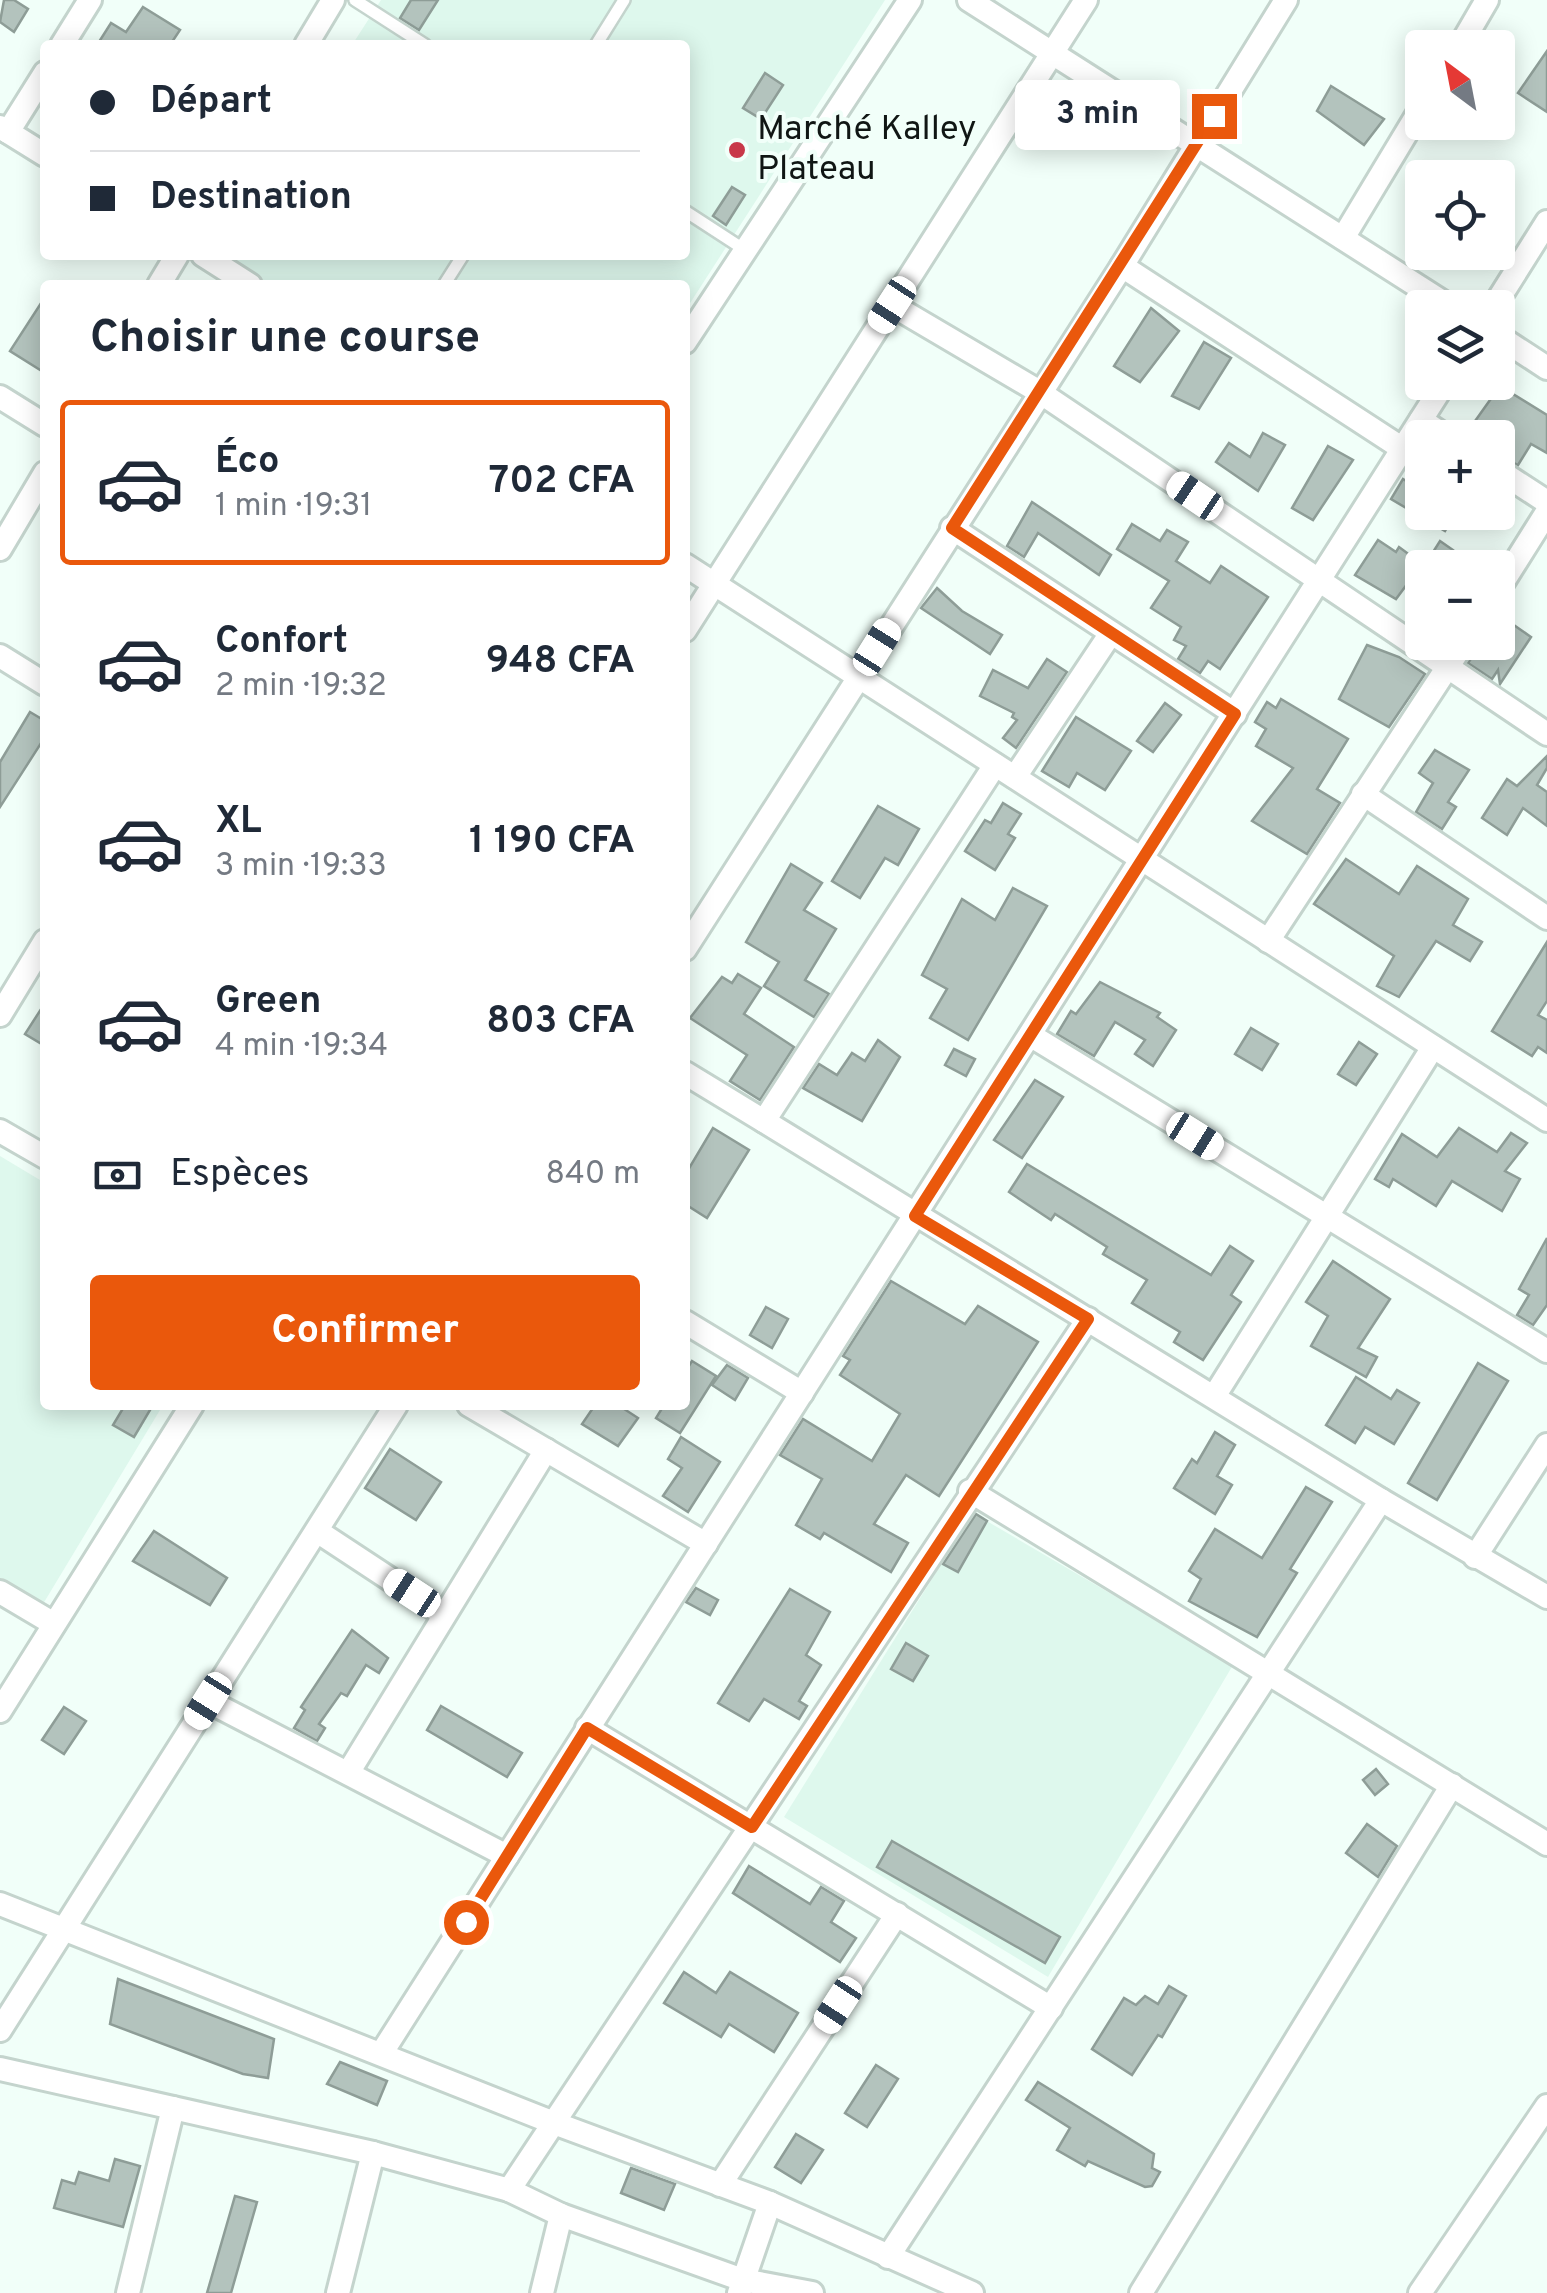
<!DOCTYPE html>
<html lang="fr">
<meta charset="utf-8">
<style>
body{margin:0;font-family:Overpass,sans-serif;background:#f6f6f7;color:#1f2937;height:100vh;display:flex;flex-direction:column;font-size:38px;white-space:nowrap}
*{box-sizing:border-box;margin:0}
p{font-size:32px;color:#747a83}
.icon{flex:none;width:55px;height:55px;fill:none;stroke:currentColor;stroke-width:2;stroke-linecap:round;stroke-linejoin:round}
.map{position:relative;flex:1;overflow:hidden}
.panel{position:absolute;left:40px;top:280px;width:650px;height:1130px;display:flex;flex-direction:column;background:#fff;border-radius:10px;box-shadow:0 5px 25px #0003}
.panel>*{flex:none}
.guide{position:absolute;left:40px;top:40px;width:650px;height:220px;border-radius:10px;box-shadow:0 5px 25px #0003;display:grid;align-content:center;height:220px;padding:0 50px;background:#fff}
.needle{width:65px;rotate:328deg}
.fabs{position:absolute;left:1405px;top:30px;display:grid;gap:20px}
.fabs a{display:grid;place-items:center;width:110px;height:110px;border-radius:10px;background:#fff;box-shadow:0 5px 25px #0003;font-size:50px}
.end{position:absolute;width:45px;height:45px;margin:-22px;border:12px solid #ea580c;background:#fff;box-shadow:0 0 0 5px #fff}
.from{border-radius:50%}
.bubble{position:absolute;height:70px;border-radius:10px;background:#fff;box-shadow:0 5px 25px #0003;font-size:32px;font-weight:700;line-height:70px;text-align:center}
.car{position:absolute;width:30px;height:60px;margin:-30px -15px;border-radius:12px;box-shadow:0 0 8px 2px #0007;background:linear-gradient(#fff 24%,#345 0 40%,#fff 0 76%,#345 0 86%,#fff 0)}
.guide b{display:flex;align-items:center;gap:35px;height:95px;font-size:38px}
.guide b+b{border-top:2px solid #e0e1e3}
.guide i{width:25px;height:25px;background:#1f2937}
ul{padding:0;list-style:none}
li{display:flex;align-items:center;gap:30px;height:165px;margin:0 20px 15px;padding:0 30px;border:5px solid transparent;border-radius:10px}
li div{flex:1}
li b{display:block;font-size:38px}
li em{font-style:normal;font-weight:700}
li.active{border-color:#ea580c}
li>.icon{width:90px;height:90px;stroke-width:1.5}
h2{padding:0 50px;font-size:45px;line-height:120px}
.pay{display:flex;align-items:center;gap:25px;height:110px;padding:0 50px;font-size:38px}
.pay p{margin-inline-start:auto}
.cta{display:flex;gap:20px;margin-top:auto;padding:20px 50px}
.cta a{flex:1;height:115px;border-radius:10px;background:#ea580c;color:#fff;font-size:40px;font-weight:700;line-height:115px;text-align:center}
.map>svg:first-child{display:block}
.built{fill:#def8ed}
.building{fill:#b3c3bd;stroke:#8e9d97;stroke-width:2.5}
.lines{fill:none;stroke-linecap:round;stroke-linejoin:round}
.lane-casing{stroke:#c4d4cd;stroke-width:16}
.street-casing{stroke:#c4d4cd;stroke-width:28}
.lane{stroke:#fff;stroke-width:11}
.street{stroke:#fff;stroke-width:22}
.route{stroke:#ea580c;stroke-width:12}
.poi-dot{fill:#c83849;stroke:#f1fff9;stroke-width:4}
.labels{text-anchor:middle;dominant-baseline:central;stroke-width:8;stroke-linejoin:round;paint-order:stroke}
.poi-label{font-size:35px;fill:#101614;stroke:#f1fff9;text-anchor:start}
</style>
<div class="map">
<svg width="1547" height="2293" viewBox="0 0 1547 2293">
<rect width="100%" height="100%" fill="#f1fff9"/>
<g class="built">
<path d="M381,0h504l-200,311v-26h-414l-47,-30h461v-210h-333z"/>
<path d="M0,1156l45,27v222h118l-120,199 -43,-26z"/>
<path d="M973,1513l260,152 -185,312 -264,-160z"/>
</g>
<g class="building">
<path d="M4,0h10l14,9 -14,23 -14,-10z"/>
<path d="M411,0h27l-19,30 -19,-12z"/>
<path d="M143,7l37,23 -10,15h-73l14,-22 15,9z"/>
<path d="M1547,51v61l-29,-19z"/>
<path d="M765,73l18,12 -22,34 -18,-11z"/>
<path d="M1331,86l53,33 -20,26 -47,-34z"/>
<path d="M732,187l13,8 -19,30 -13,-9z"/>
<path d="M45,297v76l-35,-22z"/>
<path d="M1151,308l28,23 -39,51 -26,-16z"/>
<path d="M1204,342l27,16 -32,51 -27,-13z"/>
<path d="M1500,386l47,29v38l-16,-9 -13,21 -20,-10v-17h-35z"/>
<path d="M1263,433l22,12 -27,46 -42,-29 13,-19 21,14z"/>
<path d="M1328,446l25,14 -40,60 -21,-12z"/>
<path d="M1403,479l19,12v21h34l-11,19 -54,-32z"/>
<path d="M1032,502l79,53 -12,20 -61,-42 -14,24 -17,-11z"/>
<path d="M1132,524l28,17 7,-11 21,12 -12,19 34,22 11,-17 47,31 -48,72 -12,-8 -8,12 -22,-14 8,-13 -12,-6 7,-13 -30,-19 18,-27 -52,-32z"/>
<path d="M1378,540l18,12 3,-5 23,17 -26,35 -41,-24z"/>
<path d="M1440,541l13,9 -11,18h-19z"/>
<path d="M937,588l25,23 40,24 -12,19 -69,-46z"/>
<path d="M1498,614l33,23 -31,47 -2,-14 -6,9 -24,-16 13,-19 17,12z"/>
<path d="M1367,645l32,12 26,17 -36,53 -50,-28z"/>
<path d="M1047,659l20,13 -51,76 -13,-10 14,-18 -5,-3 2,-4 -34,-17 13,-26 35,18z"/>
<path d="M1281,699l67,40 -31,50 23,14 -33,51 -55,-33 41,-53 -37,-22 10,-17 -11,-7 12,-20 9,6z"/>
<path d="M1165,703l16,12 -28,37 -16,-11z"/>
<path d="M30,712l15,9v16l-45,70v-45z"/>
<path d="M1076,717l55,34 -26,39 -28,-17 -8,14 -27,-16z"/>
<path d="M1435,750l34,20 -21,32 8,5 -14,22 -26,-17 17,-29 -14,-10z"/>
<path d="M1547,756v12l-10,17 10,7v34l-24,-18 -16,27 -25,-17 25,-39 10,7z"/>
<path d="M1003,803l18,11 -13,20 7,4 -20,32 -30,-19 20,-31 6,3z"/>
<path d="M878,806l41,23 -21,36 -13,-7 -25,40 -28,-17z"/>
<path d="M1346,859l53,35 18,-28 51,33 -15,26 29,17 -12,19 -34,-20 -37,56 -22,-11 17,-30 -80,-52z"/>
<path d="M791,864l31,19 -18,27 32,19 -31,51 24,14 -15,23 -50,-31 15,-24 -33,-20z"/>
<path d="M1013,888l34,18 -79,134 -38,-22 17,-29 -25,-14 40,-76 33,21z"/>
<path d="M1547,942v59l-9,14 9,5v33l-9,-6 -6,9 -40,-25z"/>
<path d="M738,974l23,14 -17,26 50,33 -34,53 -30,-19 17,-26 -57,-37 32,-41 10,6z"/>
<path d="M1100,982l60,31 -3,4 19,13 -23,36 -18,-12 10,-14 -30,-18 -21,34 -37,-22 14,-23 5,3z"/>
<path d="M45,1003v43l-20,-12z"/>
<path d="M1251,1028l27,16 -16,26 -27,-16z"/>
<path d="M878,1040l22,17 -38,64 -59,-33 16,-24 18,11 15,-22 13,8z"/>
<path d="M1359,1042l18,12 -21,31 -18,-11z"/>
<path d="M954,1049l21,10 -9,17 -21,-11z"/>
<path d="M1035,1080l28,17 -41,61 -28,-18z"/>
<path d="M713,1128l36,22 -42,68 -22,-14v-29z"/>
<path d="M1459,1128l38,24 14,-19 16,10 -22,28 15,8 -18,32 -50,-30 -16,25 -43,-27 -4,8 -14,-8 27,-45 35,23z"/>
<path d="M1027,1164l184,111 19,-29 23,15 -22,34 10,7 -38,58 -29,-18 6,-10 -48,-29 15,-23 -44,-26 4,-7 -52,-33 -4,6 -42,-28z"/>
<path d="M1547,1238v67l-14,20 -16,-10 12,-20 -10,-6z"/>
<path d="M1333,1261l57,38 -32,49 19,9 -11,20 -55,-31 17,-30 -22,-14z"/>
<path d="M891,1281l74,43 13,-18 60,36 -99,154 -33,-21 -32,49 34,19 -17,29 -67,-39 -4,6 -24,-14 26,-46 -42,-24 23,-36 69,42 28,-47 -60,-39 10,-15 -7,-4z"/>
<path d="M766,1307l22,12 -16,29 -22,-13z"/>
<path d="M692,1361l24,15 -36,57 -24,-15 8,-13h21v-33z"/>
<path d="M1478,1363l30,18 -71,119 -29,-17z"/>
<path d="M727,1365l21,13 -13,22 -23,-15z"/>
<path d="M1356,1377l35,22 6,-9 22,13 -25,41 -29,-17 -10,16 -29,-18z"/>
<path d="M125,1405h28l-19,32 -21,-12z"/>
<path d="M595,1405h23l20,13 -20,28 -36,-22z"/>
<path d="M1215,1432l20,13 -18,31 15,9 -17,29 -41,-26 18,-29 5,4z"/>
<path d="M681,1437l39,25 -32,50 -25,-16 19,-28 -14,-9z"/>
<path d="M390,1449l51,33 -25,38 -51,-32z"/>
<path d="M1306,1487l26,15 -42,67 7,4 -40,64 -68,-36 12,-22 -12,-8 26,-42 47,29z"/>
<path d="M976,1514l11,7 -29,51 -15,-8z"/>
<path d="M154,1531l73,47 -17,27 -77,-44z"/>
<path d="M696,1588l22,12 -8,15 -24,-13z"/>
<path d="M790,1589l40,23 -24,43 15,10 -22,36 8,5 -8,13 -35,-20 -15,22 -31,-18z"/>
<path d="M352,1630l36,28 -9,15 -13,-8 -19,31 -6,-3 -22,31 6,4 -8,13 -23,-13 11,-18 -4,-3z"/>
<path d="M906,1643l22,13 -15,25 -22,-12z"/>
<path d="M441,1706l81,47 -15,24 -80,-47z"/>
<path d="M64,1707l22,14 -22,33 -22,-14z"/>
<path d="M1376,1769l12,15 -13,11 -12,-15z"/>
<path d="M1367,1824l30,22 -19,31 -32,-24z"/>
<path d="M892,1841l168,96 -15,26 -168,-96z"/>
<path d="M749,1866l61,38 11,-17 23,14 -13,21 25,16 -16,24 -107,-69z"/>
<path d="M684,1972l32,21 14,-21 68,41 -24,39 -45,-28 -8,13 -57,-34z"/>
<path d="M118,1979l156,60 -6,39 -25,-4 -133,-50z"/>
<path d="M1169,1986l17,10 -24,41 -4,-2 -26,40 -40,-26 32,-51 12,7 9,-9 13,8z"/>
<path d="M340,2062l47,19 -10,24 -50,-21z"/>
<path d="M876,2065l22,14 -31,48 -22,-14z"/>
<path d="M1038,2082l116,72 -2,14 8,4 -8,14 -7,1 -57,-26 -3,5 -28,-16 13,-22 -44,-28z"/>
<path d="M796,2134l27,16 -22,33 -26,-16z"/>
<path d="M115,2159l25,7 -17,61 -69,-19 8,-28 13,4 4,-12 30,9z"/>
<path d="M631,2168l44,16 -11,26 -43,-17z"/>
<path d="M235,2196l22,6 -26,91h-24z"/>
</g>
<g class="lines">
<g class="lane-casing">
<g id="lane">
<path d="M355,0l70,45"/>
<path d="M596,45l28,-45"/>
<path d="M685,211l60,39"/>
<path d="M444,285l19,-30"/>
</g>
</g>
<g class="street-casing">
<g id="street">
<path d="M969,0l483,308"/>
<path d="M62,45l28,-45"/>
<path d="M306,45l27,-45"/>
<path d="M1459,48l28,-48"/>
<path d="M0,127l45,28"/>
<path d="M8,132l37,-59"/>
<path d="M1343,238l79,-131"/>
<path d="M203,255l47,30"/>
<path d="M1122,266l281,183"/>
<path d="M159,285l18,-30"/>
<path d="M892,305l146,86 509,343"/>
<path d="M1493,308l54,-86"/>
<path d="M1498,336l49,32"/>
<path d="M685,342l225,-342"/>
<path d="M0,397l45,28"/>
<path d="M1421,420l27,18"/>
<path d="M1498,470l49,32"/>
<path d="M952,528l283,186"/>
<path d="M0,549l45,-76"/>
<path d="M685,565l862,555"/>
<path d="M1498,590l49,-78"/>
<path d="M685,630l401,-630"/>
<path d="M0,656l45,28"/>
<path d="M995,765l-231,356 617,379 166,97"/>
<path d="M1015,777l96,-144"/>
<path d="M1363,794l184,124"/>
<path d="M1268,941l196,-299"/>
<path d="M685,949l437,-683 164,-266"/>
<path d="M0,1015l45,-74"/>
<path d="M1030,1035l517,316"/>
<path d="M685,1073l79,48"/>
<path d="M0,1131l45,26"/>
<path d="M685,1322l117,71"/>
<path d="M1215,1395l218,-348"/>
<path d="M469,1405l237,139"/>
<path d="M970,1491l577,353"/>
<path d="M317,1531l126,83"/>
<path d="M1475,1557l72,-112"/>
<path d="M0,1592l54,32"/>
<path d="M208,1701l299,155"/>
<path d="M0,1711l192,-306"/>
<path d="M587,1728l464,280"/>
<path d="M348,1773l198,-323"/>
<path d="M0,1904l554,219 216,80 202,90"/>
<path d="M0,2030l396,-625"/>
<path d="M381,2054l1064,-1672"/>
<path d="M0,2069l373,84 136,37 52,25 182,65 69,13"/>
<path d="M720,2185l177,-271"/>
<path d="M509,2190l579,-871"/>
<path d="M888,2257l493,-757"/>
<path d="M128,2293l45,-185"/>
<path d="M338,2293l35,-140"/>
<path d="M542,2293l19,-78"/>
<path d="M739,2293l31,-90"/>
<path d="M1141,2293l311,-508"/>
<path d="M1420,2293l127,-187"/>
</g>
</g>
<use href="#lane" class="lane"/>
<use href="#street" class="street"/>
</g>
<g class="lines">
<path class="route" d="M466,1922l121,-194 165,99 336,-508 -173,-103 320,-502 -283,-186 262,-412"/>
</g>
<circle class="poi-dot" cx="737" cy="150" r="10"/>
<g class="labels">
<g class="poi-label">
<text x="757" y="130">Marché Kalley<tspan x="757" dy="40">Plateau</tspan></text>
</g>
</g>
</svg>
<div class="fabs">
<a><svg class="needle" viewBox="-14 -14 28 28"><path d="M0-13l5 13h-10z" fill="#e53935"/><path d="M0 13l5-13h-10z" fill="#747a83"/></svg></a>
<a><svg class="icon" aria-label="locate" viewBox="0 0 24 24"><circle cx="12" cy="12" r="6"/><path d="M12 2v4M12 18v4M2 12h4M18 12h4"/></svg></a>
<a><svg class="icon" aria-label="layers" viewBox="0 0 24 24"><path d="M12 4l9 5-9 5-9-5zM3 14l9 5 9-5"/></svg></a>
<a>+</a>
<a>−</a>
</div>
<i class="end from" style="left:466px;top:1922px"></i>
<i class="end" style="left:1214px;top:116px"></i>
<div class="bubble" style="left:1015px;top:80px;width:165px">3 min</div>
<i class="car" style="left:892px;top:305px;rotate:213deg"></i>
<i class="car" style="left:1195px;top:496px;rotate:304deg"></i>
<i class="car" style="left:877px;top:647px;rotate:32deg"></i>
<i class="car" style="left:1195px;top:1136px;rotate:122deg"></i>
<i class="car" style="left:412px;top:1593px;rotate:303deg"></i>
<i class="car" style="left:208px;top:1701px;rotate:212deg"></i>
<i class="car" style="left:838px;top:2005px;rotate:213deg"></i>
<div class="guide">
<b><i class="from"></i>Départ</b>
<b><i></i>Destination</b>
</div>
<section class="panel">
<h2>Choisir une course</h2>
<ul>
<li class="active"><svg class="icon" aria-label="car" viewBox="0 0 24 24"><path d="M5 17H2v-5l4-1 3-4h7l3 4 3 1v5h-3M9 17h6M6 11h13"/><circle cx="7" cy="17" r="2"/><circle cx="17" cy="17" r="2"/></svg><div><b>Éco</b><p>1 min · 19:31</p></div><em>702 CFA</em></li>
<li><svg class="icon" aria-label="car" viewBox="0 0 24 24"><path d="M5 17H2v-5l4-1 3-4h7l3 4 3 1v5h-3M9 17h6M6 11h13"/><circle cx="7" cy="17" r="2"/><circle cx="17" cy="17" r="2"/></svg><div><b>Confort</b><p>2 min · 19:32</p></div><em>948 CFA</em></li>
<li><svg class="icon" aria-label="car" viewBox="0 0 24 24"><path d="M5 17H2v-5l4-1 3-4h7l3 4 3 1v5h-3M9 17h6M6 11h13"/><circle cx="7" cy="17" r="2"/><circle cx="17" cy="17" r="2"/></svg><div><b>XL</b><p>3 min · 19:33</p></div><em>1 190 CFA</em></li>
<li><svg class="icon" aria-label="car" viewBox="0 0 24 24"><path d="M5 17H2v-5l4-1 3-4h7l3 4 3 1v5h-3M9 17h6M6 11h13"/><circle cx="7" cy="17" r="2"/><circle cx="17" cy="17" r="2"/></svg><div><b>Green</b><p>4 min · 19:34</p></div><em>803 CFA</em></li>
</ul>
<div class="pay"><svg class="icon" aria-label="cash" viewBox="0 0 24 24"><path d="M3 7h18v10H3z"/><circle cx="12" cy="12" r="2"/></svg>Espèces<p>840 m</p></div>
<div class="cta"><a>Confirmer</a></div>
</section>
</div>
